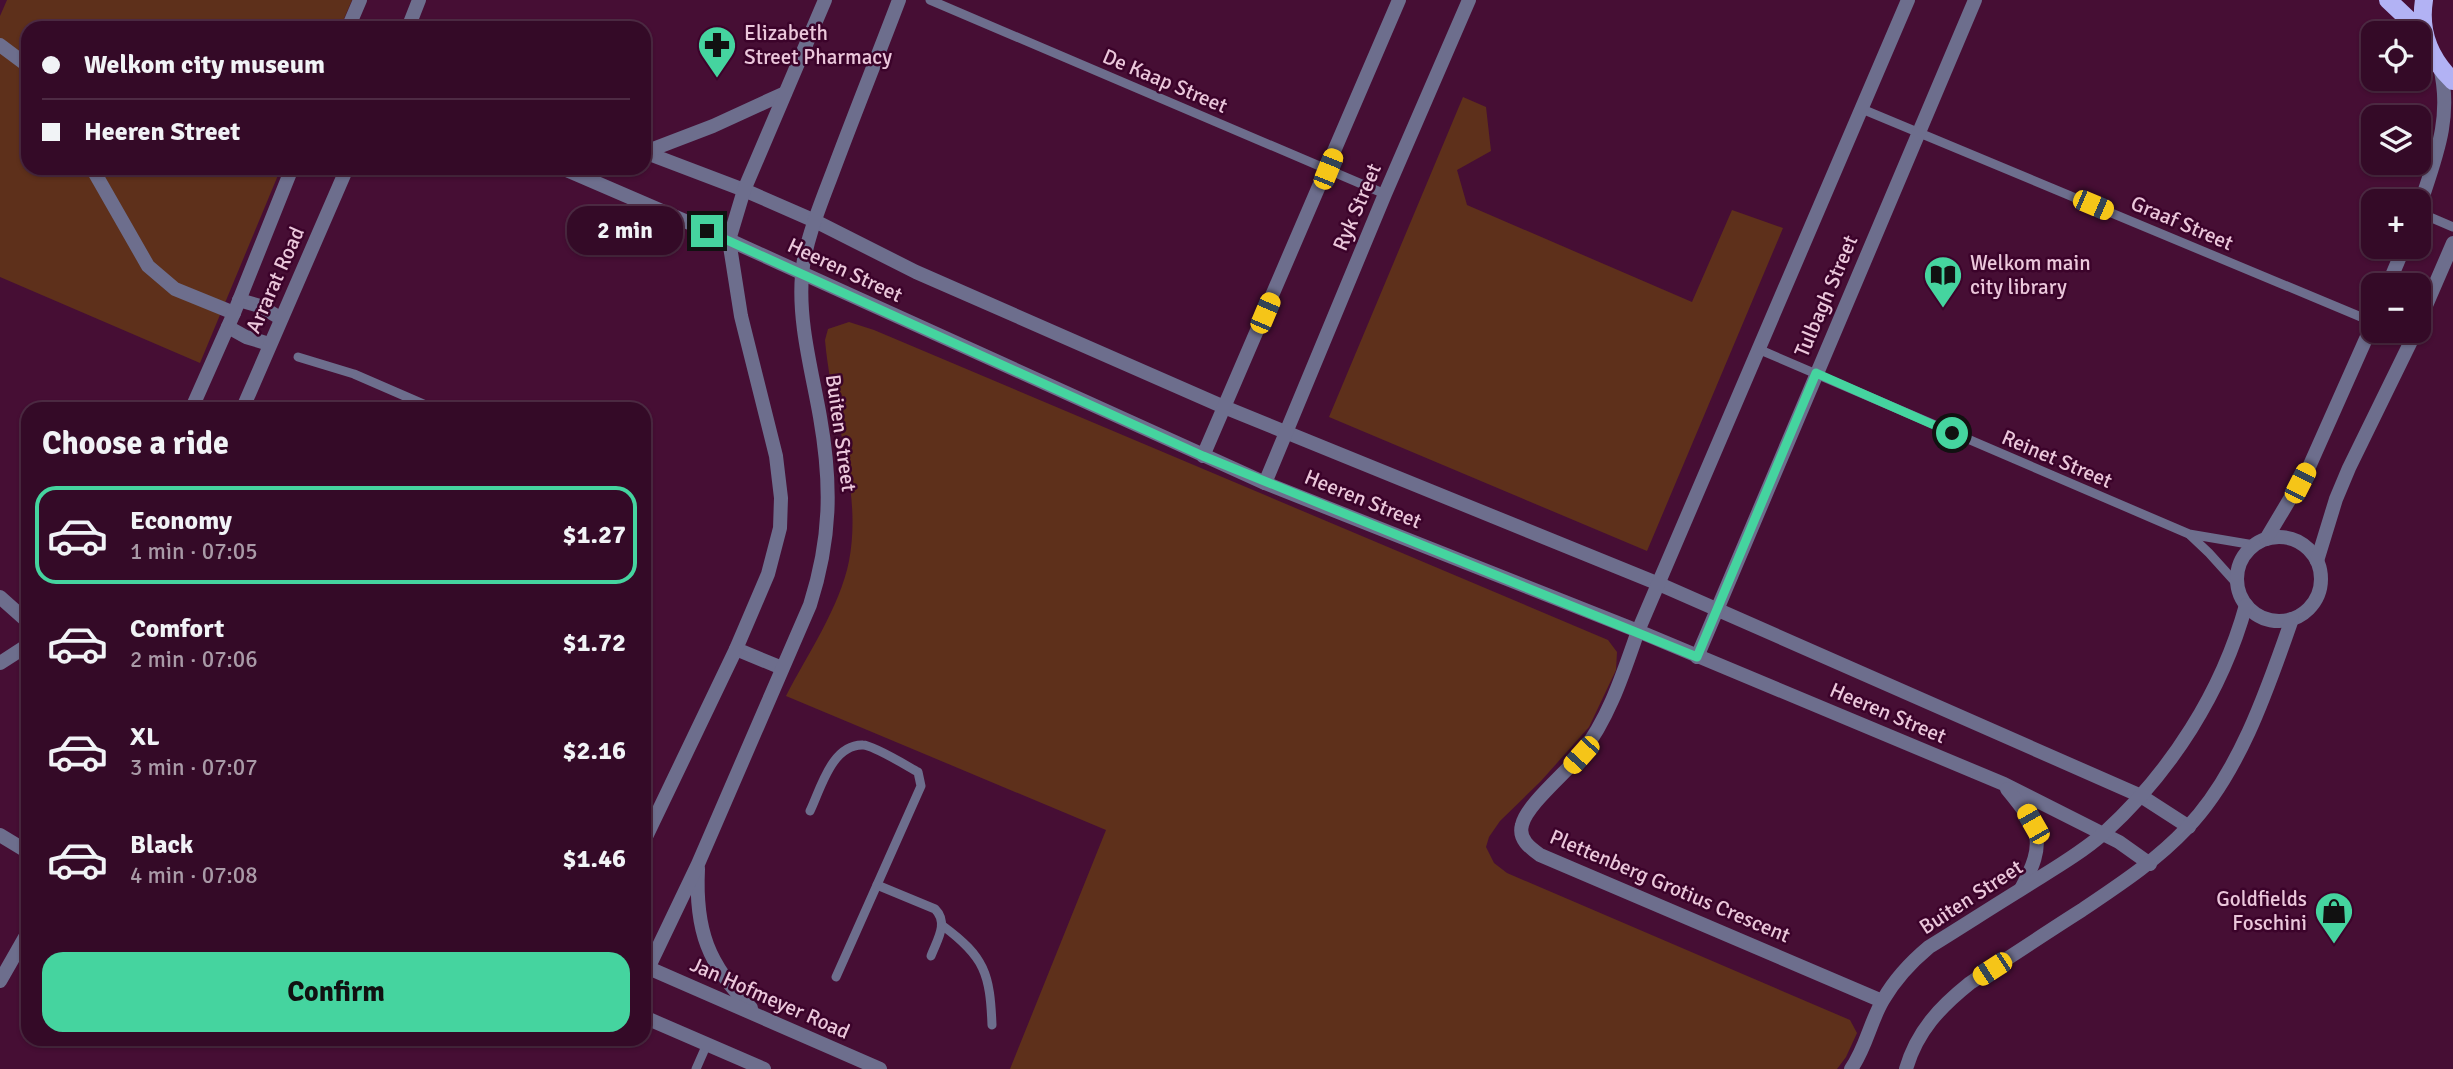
<!DOCTYPE html>
<meta charset="utf-8">
<style>
body{margin:0;font-family:Signika,sans-serif;background:#3c132f;color:#f1f3f6;height:100vh;display:flex;flex-direction:column;font-size:26px;white-space:nowrap}
*{box-sizing:border-box;margin:0}
p{font-size:23px;color:#a99aa7}
.icon{flex:none;width:38px;height:38px;fill:none;stroke:currentColor;stroke-width:2;stroke-linecap:round;stroke-linejoin:round}
.map{position:relative;flex:1;overflow:hidden}
.sheet{position:absolute;left:21px;top:402px;width:630px;height:644px;display:flex;flex-direction:column;background:#340a27;border-radius:21px;box-shadow:0 2px 5px #0004,0 0 0 2px #4e2b44}
.sheet>*{flex:none}
.guide{position:absolute;left:21px;top:21px;width:630px;height:154px;border-radius:21px;box-shadow:0 2px 5px #0004,0 0 0 2px #4e2b44;display:grid;align-content:center;height:154px;padding:0 21px;background:#340a27}
.tools{position:absolute;left:2361px;top:21px;display:grid;gap:14px}
.tools a{display:grid;place-items:center;width:70px;height:70px;border-radius:14px;background:#340a27;box-shadow:0 2px 5px #0004,0 0 0 2px #4e2b44;font-size:35px}
.end{position:absolute;width:32px;height:32px;margin:-16px;border:9px solid #45d49f;background:#111;box-shadow:0 0 0 4px #111}
.from{border-radius:50%}
.bubble{position:absolute;height:49px;border-radius:21px;background:#340a27;box-shadow:0 2px 5px #0004,0 0 0 2px #4e2b44;font-size:23px;font-weight:700;line-height:49px;text-align:center}
.car{position:absolute;width:21px;height:42px;margin:-21px -10px;border-radius:9px;box-shadow:0 0 5px 2px #0007;background:linear-gradient(#f5c518 24%,#345 0 40%,#f5c518 0 76%,#345 0 86%,#f5c518 0)}
.guide b{display:flex;align-items:center;gap:24px;height:66px;font-size:26px}
.guide b+b{border-top:2px solid #4e2b44}
.guide i{width:18px;height:18px;background:#f1f3f6}
ul{padding:0;list-style:none}
li{display:flex;align-items:center;gap:21px;height:98px;margin:0 14px 10px;padding:0 7px;border:4px solid transparent;border-radius:21px}
li div{flex:1}
li b{display:block;font-size:26px}
li em{font-style:normal;font-weight:700}
li.selected{border-color:#45d49f}
li>.icon{width:63px;height:63px;stroke-width:1.5}
h2{padding:0 21px;font-size:32px;line-height:84px}
.cta{display:flex;gap:14px;margin-top:auto;padding:14px 21px}
.cta a{flex:1;height:80px;border-radius:21px;background:#45d49f;color:#111;font-size:28px;font-weight:700;line-height:80px;text-align:center}
.map>svg:first-child{display:block}
.green{fill:#5e301b}
.lines{fill:none;stroke-linecap:round;stroke-linejoin:round}
.service{stroke:#6d6e8d;stroke-width:9}
.minor{stroke:#6d6e8d;stroke-width:14}
.tertiary{stroke:#6d6e8d;stroke-width:14}
.primary{stroke:#b2b2f4;stroke-width:18}
.route{stroke:#45d49f;stroke-width:9}
.labels{text-anchor:middle;dominant-baseline:central;stroke-width:5;stroke-linejoin:round;paint-order:stroke}
.poi-label{font-size:21px;fill:#ebc7db;stroke:#3b032a;text-anchor:start}
.street-label{font-size:21px;fill:#ebc7db;stroke:#3b032a}
</style>
<div class="map">
<svg width="2453" height="1069" viewBox="0 0 2453 1069">
<rect width="100%" height="100%" fill="#460e34"/>
<g class="green">
<path d="M7,0h345l-12,28h-312v140h253l-81,195 -200,-86v-261z"/>
<path d="M1463,97l23,10 5,44 -34,19 10,35 225,97 40,-92 51,18 -136,323 -318,-134z"/>
<path d="M849,322l25,8 734,310 9,12 -1,18 -27,57 -48,54 -41,40 -11,16 -3,10 8,16 13,10 343,147 7,13 -11,24 -9,12h-827l96,-239 -320,-134c21,-41 54,-89 63,-135 14,-73 -18,-148 -24,-221l3,-11z"/>
</g>
<g class="lines">
<g class="service">
<path d="M930,0l455,194"/>
<path d="M1862,109l511,213"/>
<path d="M2418,212l35,15"/>
<path d="M2394,331l19,7"/>
<path d="M1758,349l431,185 65,11"/>
<path d="M298,357l56,17 83,36"/>
<path d="M2190,535l19,18 28,31"/>
<path d="M810,811c11,-23 22,-67 53,-66 10,0 44,21 55,27l3,14 -85,191"/>
<path d="M877,885l58,24c14,14 2,31 -4,47"/>
<path d="M943,926c42,31 47,48 49,99"/>
<path d="M696,1069l11,-25"/>
</g>
<g class="minor">
<path d="M0,45l28,21"/>
<path d="M644,152l100,38 71,31 101,51 308,135 435,177 482,212 48,31"/>
<path d="M645,152l68,-26 72,-33"/>
<path d="M92,168l56,98 27,23 59,24"/>
<path d="M562,168l167,72 536,243 373,148 366,153 115,58 31,22"/>
<path d="M2418,211c16,-50 35,-91 22,-144"/>
<path d="M2388,285l16,-38"/>
<path d="M2418,324l35,-81"/>
<path d="M1203,456l196,-456"/>
<path d="M1265,483l120,-289 84,-194"/>
<circle cx="2279" cy="579" r="42"/>
<path d="M2266,539l43,-72 64,-144"/>
<path d="M2317,561l19,-62 13,-31 67,-137"/>
<path d="M0,597l28,25"/>
<path d="M736,649l46,19"/>
<path d="M1697,657l278,-657"/>
<path d="M2007,789c33,40 40,52 14,100"/>
<path d="M644,841l92,-192 32,-75 12,-46 1,-30 -5,-42 -35,-140 -12,-76 15,-50 81,-190"/>
<path d="M698,869c-3,61 10,96 53,139"/>
<path d="M644,966l236,103"/>
<path d="M644,977l54,-113 112,-259c21,-66 22,-120 10,-188 -8,-46 -22,-95 -18,-142 2,-31 19,-72 30,-101 22,-59 45,-116 67,-174"/>
<path d="M1882,1001l-342,-146c-10,-7 -22,-16 -18,-30 4,-20 45,-53 59,-71 28,-36 42,-80 57,-123l270,-631"/>
<path d="M644,1017l120,52"/>
<path d="M1851,1069c15,-21 19,-47 32,-69 12,-21 28,-38 46,-53 31,-19 60,-38 91,-57 28,-18 59,-35 84,-57 67,-61 118,-141 142,-228"/>
<path d="M1906,1069c11,-38 34,-62 64,-86 37,-24 74,-49 112,-73 37,-25 74,-49 105,-82 52,-54 81,-140 105,-209"/>
</g>
<g class="tertiary">
<path d="M348,28l12,-28"/>
<path d="M408,28l11,-28"/>
<path d="M239,300l21,6 20,12"/>
<path d="M228,327l18,10 23,7"/>
<path d="M191,410l43,-97 58,-145"/>
<path d="M242,410l105,-242"/>
<path d="M0,663l28,-18"/>
<path d="M0,835l28,17"/>
<path d="M0,981l28,-49"/>
</g>
<g class="primary">
<path d="M2388,0l37,35"/>
<path d="M2424,0c-5,31 6,59 29,81"/>
</g>
</g>
<g class="lines">
<path class="route" d="M707,231l496,225 494,201 119,-284 136,60"/>
</g>
<defs>
<g id="pharmacy-pin" transform="scale(2.0125)"><path d="M0 17L-7.5 6A9.5 9.5 0 1 1 7.5 6Z" fill="#45d49f" stroke="#3b032a"/><path d="M-2-6h4v4h4v4h-4v4h-4v-4h-4v-4h4Z" fill="#111"/></g>
<g id="library-pin" transform="scale(2.0125)"><path d="M0 17L-7.5 6A9.5 9.5 0 1 1 7.5 6Z" fill="#45d49f" stroke="#3b032a"/><path d="M-6-4Q-3-5.5-.7-3.5V5Q-3 3-6 4ZM6-4Q3-5.5 .7-3.5V5Q3 3 6 4Z" fill="#111"/></g>
<g id="shop-pin" transform="scale(2.0125)"><path d="M0 17L-7.5 6A9.5 9.5 0 1 1 7.5 6Z" fill="#45d49f" stroke="#3b032a"/><path d="M-5-2.5h2.3a2.7 3.5 0 0 1 5.4 0H5L5.5 6h-11ZM-1.5-2.5h3a1.5 2.3 0 0 0-3 0Z" fill="#111"/></g>
</defs>
<g fill-rule="evenodd">
<use href="#pharmacy-pin" x="717" y="45"/>
<use href="#library-pin" x="1943" y="275"/>
<use href="#shop-pin" x="2334" y="911"/>
</g>
<g class="labels">
<g class="poi-label">
<text x="744" y="33">Elizabeth<tspan x="744" dy="24">Street Pharmacy</tspan></text>
<text x="1970" y="263">Welkom main<tspan x="1970" dy="24">city library</tspan></text>
<text x="2307" y="899" text-anchor="end">Goldfields<tspan x="2307" dy="24">Foschini</tspan></text>
</g>
<g class="street-label">
<text transform="translate(1165 81) rotate(23)">De Kaap Street</text>
<text transform="translate(1357 207) rotate(-67)">Ryk Street</text>
<text transform="translate(2182 223) rotate(23)">Graaf Street</text>
<text transform="translate(845 270) rotate(25)">Heeren Street</text>
<text transform="translate(275 280) rotate(-66)">Arrarat Road</text>
<text transform="translate(1826 296) rotate(-67)">Tulbagh Street</text>
<text transform="translate(841 433) rotate(82)">Buiten Street</text>
<text transform="translate(2057 459) rotate(23)">Reinet Street</text>
<text transform="translate(1363 499) rotate(22)">Heeren Street</text>
<text transform="translate(1888 713) rotate(23)">Heeren Street</text>
<text transform="translate(1670 886) rotate(23)">Plettenberg Grotius Crescent</text>
<text transform="translate(1971 897) rotate(-33)">Buiten Street</text>
<text transform="translate(770 998) rotate(24)">Jan Hofmeyer Road</text>
</g>
</g>
</svg>
<div class="tools">
<a><svg class="icon" aria-label="locate" viewBox="0 0 24 24"><circle cx="12" cy="12" r="6"/><path d="M12 2v4M12 18v4M2 12h4M18 12h4"/></svg></a>
<a><svg class="icon" aria-label="layers" viewBox="0 0 24 24"><path d="M12 4l9 5-9 5-9-5zM3 14l9 5 9-5"/></svg></a>
<a>+</a>
<a>−</a>
</div>
<i class="end from" style="left:1952px;top:433px"></i>
<i class="end" style="left:707px;top:231px"></i>
<div class="bubble" style="left:567px;top:206px;width:116px">2 min</div>
<i class="car" style="left:1328px;top:169px;rotate:22deg"></i>
<i class="car" style="left:2093px;top:205px;rotate:113deg"></i>
<i class="car" style="left:1265px;top:313px;rotate:23deg"></i>
<i class="car" style="left:2300px;top:483px;rotate:27deg"></i>
<i class="car" style="left:1581px;top:755px;rotate:222deg"></i>
<i class="car" style="left:2033px;top:824px;rotate:330deg"></i>
<i class="car" style="left:1992px;top:969px;rotate:237deg"></i>
<div class="guide">
<b><i class="from"></i>Welkom city museum</b>
<b><i></i>Heeren Street</b>
</div>
<section class="sheet">
<h2>Choose a ride</h2>
<ul>
<li class="selected"><svg class="icon" aria-label="car" viewBox="0 0 24 24"><path d="M5 17H2v-5l4-1 3-4h7l3 4 3 1v5h-3M9 17h6M6 11h13"/><circle cx="7" cy="17" r="2"/><circle cx="17" cy="17" r="2"/></svg><div><b>Economy</b><p>1 min · 07:05</p></div><em>$1.27</em></li>
<li><svg class="icon" aria-label="car" viewBox="0 0 24 24"><path d="M5 17H2v-5l4-1 3-4h7l3 4 3 1v5h-3M9 17h6M6 11h13"/><circle cx="7" cy="17" r="2"/><circle cx="17" cy="17" r="2"/></svg><div><b>Comfort</b><p>2 min · 07:06</p></div><em>$1.72</em></li>
<li><svg class="icon" aria-label="car" viewBox="0 0 24 24"><path d="M5 17H2v-5l4-1 3-4h7l3 4 3 1v5h-3M9 17h6M6 11h13"/><circle cx="7" cy="17" r="2"/><circle cx="17" cy="17" r="2"/></svg><div><b>XL</b><p>3 min · 07:07</p></div><em>$2.16</em></li>
<li><svg class="icon" aria-label="car" viewBox="0 0 24 24"><path d="M5 17H2v-5l4-1 3-4h7l3 4 3 1v5h-3M9 17h6M6 11h13"/><circle cx="7" cy="17" r="2"/><circle cx="17" cy="17" r="2"/></svg><div><b>Black</b><p>4 min · 07:08</p></div><em>$1.46</em></li>
</ul>
<div class="cta"><a>Confirm</a></div>
</section>
</div>
